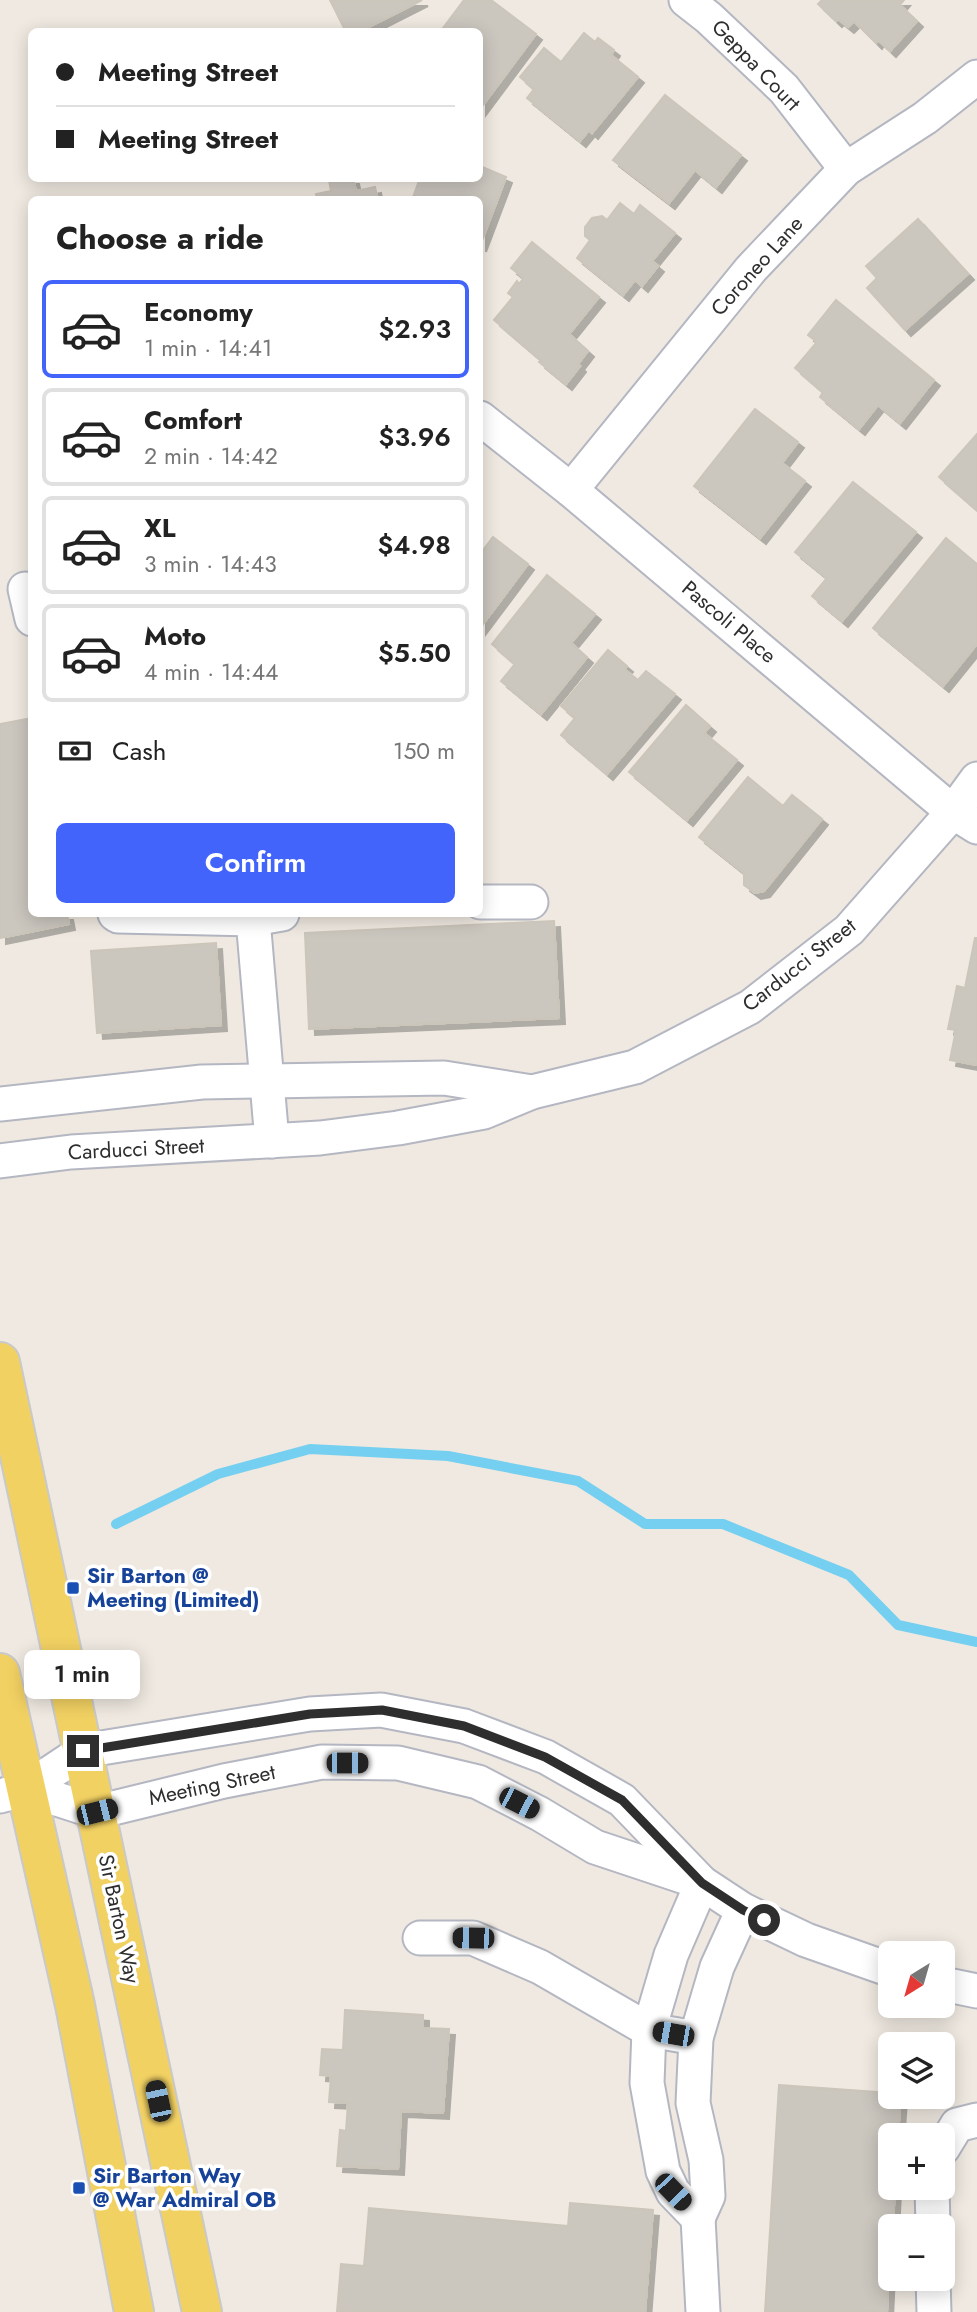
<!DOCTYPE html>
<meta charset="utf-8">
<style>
body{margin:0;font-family:Jost,sans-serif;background:#f2f2f2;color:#222;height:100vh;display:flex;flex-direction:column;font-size:26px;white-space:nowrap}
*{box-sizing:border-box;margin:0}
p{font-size:23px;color:#767676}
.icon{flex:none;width:38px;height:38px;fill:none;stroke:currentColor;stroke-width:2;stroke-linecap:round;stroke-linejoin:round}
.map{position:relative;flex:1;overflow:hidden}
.details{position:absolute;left:28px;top:196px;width:455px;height:721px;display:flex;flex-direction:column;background:#fff;border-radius:10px;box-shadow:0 4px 18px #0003}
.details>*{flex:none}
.banner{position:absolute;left:28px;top:28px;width:455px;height:154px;border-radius:10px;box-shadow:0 4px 18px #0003;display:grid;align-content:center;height:154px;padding:0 28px;background:#fff}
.needle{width:46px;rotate:217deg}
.tools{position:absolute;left:878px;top:1941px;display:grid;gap:14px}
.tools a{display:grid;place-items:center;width:77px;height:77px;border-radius:10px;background:#fff;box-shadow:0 4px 18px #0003;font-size:35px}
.end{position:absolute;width:32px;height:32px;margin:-16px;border:9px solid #2e2e2e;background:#fff;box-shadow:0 0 0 4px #fff}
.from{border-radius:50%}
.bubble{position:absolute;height:49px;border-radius:10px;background:#fff;box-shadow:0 4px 18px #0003;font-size:23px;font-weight:600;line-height:49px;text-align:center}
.car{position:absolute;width:21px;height:42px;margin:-21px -10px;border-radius:9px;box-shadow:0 0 5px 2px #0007;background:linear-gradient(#222 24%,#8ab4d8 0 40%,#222 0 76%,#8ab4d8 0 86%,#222 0)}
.banner b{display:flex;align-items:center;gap:24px;height:66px;font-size:26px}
.banner b+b{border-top:2px solid #e0e0e0}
.banner i{width:18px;height:18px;background:#222}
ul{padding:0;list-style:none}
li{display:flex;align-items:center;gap:21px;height:98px;margin:0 14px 10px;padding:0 14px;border:4px solid #e0e0e0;border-radius:10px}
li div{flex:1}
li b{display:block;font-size:26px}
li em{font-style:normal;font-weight:600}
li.active{border-color:#4264fb}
li>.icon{width:63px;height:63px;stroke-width:1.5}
h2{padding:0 28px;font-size:32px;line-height:84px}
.pay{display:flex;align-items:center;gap:18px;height:77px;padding:0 28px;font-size:26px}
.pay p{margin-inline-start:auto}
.cta{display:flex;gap:14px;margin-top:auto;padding:14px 28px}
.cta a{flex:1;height:80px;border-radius:10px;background:#4264fb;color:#fff;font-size:28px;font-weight:600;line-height:80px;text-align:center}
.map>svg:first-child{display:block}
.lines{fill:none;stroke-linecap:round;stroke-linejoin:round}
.stream{stroke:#75cff0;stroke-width:10}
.building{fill:#cbc7bf;stroke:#cbc5ba;stroke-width:2;filter:url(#shadow)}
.minor-casing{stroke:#b4b7c1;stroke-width:37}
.major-casing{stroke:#c9c9c9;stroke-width:42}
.minor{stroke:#fff;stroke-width:33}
.major{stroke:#f2d163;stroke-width:38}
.route{stroke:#2e2e2e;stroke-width:9}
.transit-dot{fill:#1a4fb4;stroke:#fff;stroke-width:2.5}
.labels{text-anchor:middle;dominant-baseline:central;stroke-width:7;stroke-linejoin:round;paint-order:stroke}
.street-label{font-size:21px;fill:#2e2e2e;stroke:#fff}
.transit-label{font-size:21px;font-weight:bold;fill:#164399;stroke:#fff;text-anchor:start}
</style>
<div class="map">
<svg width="977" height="2312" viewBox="0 0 977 2312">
<defs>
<filter id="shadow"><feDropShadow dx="6" dy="6" stdDeviation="0" flood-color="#0004"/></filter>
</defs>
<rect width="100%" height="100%" fill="#efe9e1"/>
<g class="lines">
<path class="stream" d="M116,1524l102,-50 92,-25 138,7 130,25 67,43h78l126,51 49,50 79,17"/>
</g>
<g class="building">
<path d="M330,0h92l-63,32h-13z"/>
<path d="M464,0h27l45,34 -56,75v-77h-40z"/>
<path d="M822,0h82l-4,5 17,16 -27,30 -12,-11 -2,3 -22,-22 -6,6 -10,-8 -2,2 -18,-17z"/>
<path d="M584,33l11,9 3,-4 16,12 -3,5 27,22 -46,56 -3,-3 -9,11 -53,-43 7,-9 -14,-12 24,-29 17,14z"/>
<path d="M665,95l76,60 -25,32 -21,-17 -26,33 -56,-43z"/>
<path d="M480,166l26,11 -26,69v-46h-68l8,-22h60z"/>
<path d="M337,178h16l3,13 19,-4 3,13h-61l-1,-6 15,-3 -2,-11z"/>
<path d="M620,203l14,11 6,-9 35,28 -23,28 6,5 -16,20 -7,-6 -12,15 -46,-37 13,-18 -5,-4v-9l7,-9 10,-2 5,4z"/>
<path d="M918,219l50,55 -63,56 -38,-42 10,-10 -11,-12z"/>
<path d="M532,242l67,55 -30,37 19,17 -10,13 2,2 -14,18 -27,-22 2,-2 -47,-40 19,-23 -5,-4 9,-12 2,3 5,-6 -13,-10z"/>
<path d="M836,300l98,80 -34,43 -22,-18 -19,24 -39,-32 3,-5 -28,-24 22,-26 -9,-7z"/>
<path d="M755,409l43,33 -16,21 23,18 -45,57 -66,-52z"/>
<path d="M977,434v76l-38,-33z"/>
<path d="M853,482l63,50 -74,89 -30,-25 15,-18 -32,-26z"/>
<path d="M493,537l35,27 -48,64v-74z"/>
<path d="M946,538l31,26v80l-34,42 -70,-58z"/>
<path d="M547,575l48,39 -24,29 16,14 -46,57 -40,-33 14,-17 -23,-20z"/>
<path d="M608,650l19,16 -3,3 14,11 8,-9 29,23 -68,80 -46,-39 14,-17 -14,-12z"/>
<path d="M686,705l24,21 -6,7 33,27 -50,60 -58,-48z"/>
<path d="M27,719l5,22v173h35l2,10 -69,14v-214z"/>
<path d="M748,777l35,29 9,-11 30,24 -58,72 -9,2 -11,-8v-12l-45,-36z"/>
<path d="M554,921l5,97 -250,11 -4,-96z"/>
<path d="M975,938h2v127l-27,-5 6,-30 -8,-1 9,-43 8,2z"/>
<path d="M216,943l5,82 -124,8 -6,-82z"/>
<path d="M345,2010l78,5v13l26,1 -6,84 -42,-2 -3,58 -61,-3 3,-36 6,1 2,-28 -19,-1 2,-26 -11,-1 2,-26 21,1z"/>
<path d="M779,2085l112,8v3h10l-3,39h-7v53h4l-2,38h-2l-4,86h-122z"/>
<path d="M570,2203l83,7 -8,102h-308l4,-48 23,2 5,-58 199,18z"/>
</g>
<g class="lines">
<g class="minor-casing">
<g id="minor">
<path d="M686,0l23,18 75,71 62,80"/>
<path d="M480,418l91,72 382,322 24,15"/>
<path d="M571,490l180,-221 95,-100 79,-51 52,-41"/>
<path d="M25,589l7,30"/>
<path d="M480,902h51"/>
<path d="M115,914l3,2 135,3 19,222"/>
<path d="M253,919l29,-5"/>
<path d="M0,1104l202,-22 242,-4 88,14"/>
<path d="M0,1161l71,-9 249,-14 78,-10 86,-16 48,-20 103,-25 115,-60 99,-77 104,-118 24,-33"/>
<path d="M26,1789l71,23 127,-31 98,-19 76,1 80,19 62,32 55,33 102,34"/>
<path d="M0,1796l26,-7 57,-38 227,-37 71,-4 83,16 82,31 76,43 80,83 41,27 63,30 85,30"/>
<path d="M702,1883l-31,72 -22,75 -2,53 16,88 10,21 25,26 10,-22 -2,-36 -13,-57 3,-65 21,-71 26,-57"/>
<path d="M420,1938h53l67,29 109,63 47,8"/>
<path d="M943,1984l34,7"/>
<path d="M943,2148l14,-23 20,-5"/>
<path d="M932,2188l1,38"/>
<path d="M698,2218l5,94"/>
<path d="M933,2278l1,34"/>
</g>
</g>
<g class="major-casing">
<g id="major">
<path d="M0,1362l202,950"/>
<path d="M0,1673l75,332 59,307"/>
</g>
</g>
<use href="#minor" class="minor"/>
<use href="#major" class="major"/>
</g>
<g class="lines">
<path class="route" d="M83,1751l227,-37 72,-4 82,16 81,31 77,43 80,83 41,27 21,10"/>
</g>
<g class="transit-dot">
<rect x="66" y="1581" width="14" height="14" rx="3.5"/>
<rect x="72" y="2181" width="14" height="14" rx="3.5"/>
</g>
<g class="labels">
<g class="street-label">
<text transform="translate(756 65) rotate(46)">Geppa Court</text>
<text transform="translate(757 266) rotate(-48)">Coroneo Lane</text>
<text transform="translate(729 622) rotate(40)">Pascoli Place</text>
<text transform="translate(799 965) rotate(-38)">Carducci Street</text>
<text transform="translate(136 1149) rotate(-3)">Carducci Street</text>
<text transform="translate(212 1785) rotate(-12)">Meeting Street</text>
<text transform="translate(119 1919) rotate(78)">Sir Barton Way</text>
</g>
<g class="transit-label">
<text x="87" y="1576">Sir Barton @<tspan x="87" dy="24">Meeting (Limited)</tspan></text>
<text x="93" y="2176">Sir Barton Way<tspan x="93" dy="24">@ War Admiral OB</tspan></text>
</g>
</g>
</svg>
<div class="tools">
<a><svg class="needle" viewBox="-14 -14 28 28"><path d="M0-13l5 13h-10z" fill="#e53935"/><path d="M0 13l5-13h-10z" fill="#767676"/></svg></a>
<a><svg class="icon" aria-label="layers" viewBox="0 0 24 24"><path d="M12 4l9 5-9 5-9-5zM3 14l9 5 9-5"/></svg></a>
<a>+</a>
<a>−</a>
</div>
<i class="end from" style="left:764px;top:1920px"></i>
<i class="end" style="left:83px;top:1751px"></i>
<div class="bubble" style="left:24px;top:1650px;width:116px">1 min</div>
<i class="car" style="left:347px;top:1763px;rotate:90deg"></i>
<i class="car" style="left:519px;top:1803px;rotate:117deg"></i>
<i class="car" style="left:97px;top:1812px;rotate:76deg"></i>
<i class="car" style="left:473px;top:1938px;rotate:271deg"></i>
<i class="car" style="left:673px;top:2034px;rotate:280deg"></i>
<i class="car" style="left:158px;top:2101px;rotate:348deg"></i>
<i class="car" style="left:673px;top:2192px;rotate:136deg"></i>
<div class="banner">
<b><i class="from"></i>Meeting Street</b>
<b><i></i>Meeting Street</b>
</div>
<section class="details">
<h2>Choose a ride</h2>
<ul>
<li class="active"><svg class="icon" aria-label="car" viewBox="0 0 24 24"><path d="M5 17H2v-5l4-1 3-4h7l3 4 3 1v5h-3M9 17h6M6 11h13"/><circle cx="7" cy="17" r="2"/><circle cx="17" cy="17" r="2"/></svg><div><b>Economy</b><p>1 min · 14:41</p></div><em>$2.93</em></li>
<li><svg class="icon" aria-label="car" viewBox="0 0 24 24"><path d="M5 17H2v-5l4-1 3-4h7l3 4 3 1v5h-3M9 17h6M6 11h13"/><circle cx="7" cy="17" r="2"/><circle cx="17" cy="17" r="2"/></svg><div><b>Comfort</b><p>2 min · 14:42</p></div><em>$3.96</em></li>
<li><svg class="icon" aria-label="car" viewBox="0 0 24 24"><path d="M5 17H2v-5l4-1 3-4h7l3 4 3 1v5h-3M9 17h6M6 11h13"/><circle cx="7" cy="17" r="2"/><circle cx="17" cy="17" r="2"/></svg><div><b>XL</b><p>3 min · 14:43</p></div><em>$4.98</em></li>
<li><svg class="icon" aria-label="car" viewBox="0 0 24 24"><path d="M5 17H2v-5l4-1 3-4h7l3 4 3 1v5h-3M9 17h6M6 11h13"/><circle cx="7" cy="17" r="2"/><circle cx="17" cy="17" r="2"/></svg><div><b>Moto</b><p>4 min · 14:44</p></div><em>$5.50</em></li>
</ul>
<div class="pay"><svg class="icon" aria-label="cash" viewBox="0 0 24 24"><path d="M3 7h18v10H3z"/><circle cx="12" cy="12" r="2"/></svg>Cash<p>150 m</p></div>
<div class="cta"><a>Confirm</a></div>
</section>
</div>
